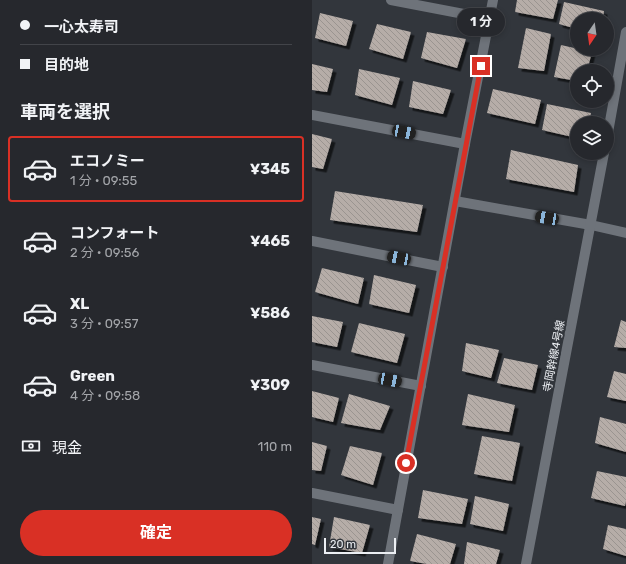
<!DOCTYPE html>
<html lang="ja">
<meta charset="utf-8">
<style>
body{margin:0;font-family:Rubik,"Noto Sans JP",sans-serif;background:#323439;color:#f1f3f6;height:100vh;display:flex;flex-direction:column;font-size:15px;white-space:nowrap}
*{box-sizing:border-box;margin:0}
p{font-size:13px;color:#a4a6aa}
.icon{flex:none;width:22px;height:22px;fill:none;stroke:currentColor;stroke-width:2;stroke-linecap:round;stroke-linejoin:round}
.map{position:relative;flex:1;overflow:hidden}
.details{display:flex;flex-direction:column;background:#26282d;width:312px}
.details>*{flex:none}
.top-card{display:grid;align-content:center;height:88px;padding:0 20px;background:#26282d}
.needle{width:26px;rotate:193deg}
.tools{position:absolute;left:258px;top:12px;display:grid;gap:8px}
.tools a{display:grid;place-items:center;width:44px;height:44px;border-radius:50%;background:#26282d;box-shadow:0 2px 6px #0003,0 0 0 1px #424449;font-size:20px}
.scale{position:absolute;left:12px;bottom:10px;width:72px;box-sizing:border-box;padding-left:4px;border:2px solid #eceff3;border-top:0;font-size:11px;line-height:14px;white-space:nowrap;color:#eceff3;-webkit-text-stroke:3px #32363c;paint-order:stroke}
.end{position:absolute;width:18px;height:18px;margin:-9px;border:5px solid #d93025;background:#fff;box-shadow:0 0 0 2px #fff}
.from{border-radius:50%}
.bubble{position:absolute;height:28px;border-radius:14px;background:#26282d;box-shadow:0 2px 6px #0003,0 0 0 1px #424449;font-size:13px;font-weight:700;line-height:28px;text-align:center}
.car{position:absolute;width:12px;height:24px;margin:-12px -6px;border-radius:5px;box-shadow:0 0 3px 1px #0007;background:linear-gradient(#222 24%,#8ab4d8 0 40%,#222 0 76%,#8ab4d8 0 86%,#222 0)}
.top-card b{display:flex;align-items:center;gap:14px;height:38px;font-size:15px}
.top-card b+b{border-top:1px solid #424449}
.top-card i{width:10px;height:10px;background:#f1f3f6}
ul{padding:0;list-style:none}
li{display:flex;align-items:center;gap:12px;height:66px;margin:0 8px 6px;padding:0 12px;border:2px solid transparent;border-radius:4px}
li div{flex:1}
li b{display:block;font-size:15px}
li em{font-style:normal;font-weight:700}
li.current{border-color:#d93025}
li>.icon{width:36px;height:36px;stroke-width:1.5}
h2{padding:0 20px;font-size:18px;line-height:48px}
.pay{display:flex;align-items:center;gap:10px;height:44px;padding:0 20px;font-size:15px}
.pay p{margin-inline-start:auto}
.cta{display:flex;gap:8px;margin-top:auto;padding:8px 20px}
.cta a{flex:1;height:46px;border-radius:24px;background:#d93025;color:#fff;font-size:16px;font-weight:700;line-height:46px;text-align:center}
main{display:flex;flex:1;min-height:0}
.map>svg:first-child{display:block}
.building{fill:url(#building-back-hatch);filter:url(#shadow)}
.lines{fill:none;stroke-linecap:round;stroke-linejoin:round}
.street{stroke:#6e737a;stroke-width:10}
.secondary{stroke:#6e737a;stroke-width:10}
.route{stroke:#d93025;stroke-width:5}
.labels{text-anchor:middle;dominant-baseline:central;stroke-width:4;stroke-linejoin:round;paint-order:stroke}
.street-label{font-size:11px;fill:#eceff3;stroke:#32363c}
</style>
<main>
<section class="details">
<div class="top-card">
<b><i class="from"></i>一心太寿司</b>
<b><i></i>目的地</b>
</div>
<h2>車両を選択</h2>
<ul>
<li class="current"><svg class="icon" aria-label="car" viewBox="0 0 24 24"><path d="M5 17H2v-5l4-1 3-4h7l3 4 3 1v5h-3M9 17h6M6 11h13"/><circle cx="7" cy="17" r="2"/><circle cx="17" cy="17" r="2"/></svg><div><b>エコノミー</b><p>1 分 · 09:55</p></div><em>¥345</em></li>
<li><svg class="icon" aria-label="car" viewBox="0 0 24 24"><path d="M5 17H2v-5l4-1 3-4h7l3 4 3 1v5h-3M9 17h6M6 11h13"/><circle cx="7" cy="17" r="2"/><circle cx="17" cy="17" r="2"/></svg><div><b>コンフォート</b><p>2 分 · 09:56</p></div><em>¥465</em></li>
<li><svg class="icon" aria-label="car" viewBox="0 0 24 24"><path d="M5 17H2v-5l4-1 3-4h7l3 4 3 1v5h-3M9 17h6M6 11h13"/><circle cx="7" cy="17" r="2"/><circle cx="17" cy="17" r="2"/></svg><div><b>XL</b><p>3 分 · 09:57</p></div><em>¥586</em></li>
<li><svg class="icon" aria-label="car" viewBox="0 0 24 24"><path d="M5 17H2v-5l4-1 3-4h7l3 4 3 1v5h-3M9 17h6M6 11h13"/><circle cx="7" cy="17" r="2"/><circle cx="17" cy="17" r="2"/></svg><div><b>Green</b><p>4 分 · 09:58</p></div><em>¥309</em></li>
</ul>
<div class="pay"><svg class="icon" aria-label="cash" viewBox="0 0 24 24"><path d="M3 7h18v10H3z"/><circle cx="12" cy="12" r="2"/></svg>現金<p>110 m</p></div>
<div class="cta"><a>確定</a></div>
</section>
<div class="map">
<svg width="314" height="564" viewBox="0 0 314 564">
<defs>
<pattern id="building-back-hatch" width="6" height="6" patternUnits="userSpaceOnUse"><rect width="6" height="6" fill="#b6ada8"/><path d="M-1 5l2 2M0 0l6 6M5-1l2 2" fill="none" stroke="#9a9490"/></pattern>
<filter id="shadow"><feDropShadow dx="3.5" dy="3.5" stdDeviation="0" flood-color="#0009"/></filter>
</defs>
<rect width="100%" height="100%" fill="#32363c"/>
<g class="building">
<path d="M205,0h41l-5,19 -38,-7z"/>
<path d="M252,2l40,9 -1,8h-26v10l-18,-5z"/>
<path d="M8,13l33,8 -7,25 -31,-8z"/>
<path d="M65,24l34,8 -8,27 -34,-10z"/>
<path d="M214,28l25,6 -7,37 -26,-3z"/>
<path d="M115,32l39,7 -9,29 -36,-10z"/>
<path d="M249,45l31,7 -5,19h-10v10l-23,-4z"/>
<path d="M0,64l21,5 -6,23 -15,-2z"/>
<path d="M47,69l41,9 -8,27 -37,-10z"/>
<path d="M101,81l38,9 -8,24 -34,-7z"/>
<path d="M181,89l48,11 -6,24 -48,-11z"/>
<path d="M235,104l44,9 -2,10h-12v15l-35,-8z"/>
<path d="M0,134l20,5 -9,30 -11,-2z"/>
<path d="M199,150l67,15 -4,27 -68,-13z"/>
<path d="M23,191l88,14 -6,27 -87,-12z"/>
<path d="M10,268l42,10 -6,26 -43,-12z"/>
<path d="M62,275l42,10 -7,28 -40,-9z"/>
<path d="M0,316l31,6 -6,25 -25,-5z"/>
<path d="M309,320l5,2v26l-12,-1z"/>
<path d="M47,323l46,11 -8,29 -46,-11z"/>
<path d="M154,343l33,7 -8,28 -29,-7z"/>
<path d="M192,358l34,7 -6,25 -35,-7z"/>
<path d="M302,371l12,3v27l-19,-4z"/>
<path d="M0,391l27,7 -6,24 -21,-5z"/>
<path d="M37,394l41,12 -10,24 -39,-7z"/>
<path d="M156,394l47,11 -6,27 -47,-7z"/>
<path d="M288,417l26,7v28l-31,-9z"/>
<path d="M170,436l38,7 -8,38 -38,-7z"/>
<path d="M0,442l15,4 -6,25 -9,-1z"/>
<path d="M38,446l32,7 -9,32 -32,-10z"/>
<path d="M285,471l29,6v24l-1,5 -34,-8z"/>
<path d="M111,490l45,9 -6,25 -44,-6z"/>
<path d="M163,496l34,8 -6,27 -33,-7z"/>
<path d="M0,517l9,2 -6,26 -3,-1z"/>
<path d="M22,517l36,8 -8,28 -33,-6z"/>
<path d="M296,525l18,4v27l-23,-7z"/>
<path d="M105,534l39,10 -6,20h-23l-17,-3z"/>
<path d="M155,542l33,8 -4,14h-32z"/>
</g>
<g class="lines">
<g class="street">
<path d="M79,0l99,19"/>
<path d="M0,115l153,29"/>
<path d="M143,201l136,24 35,8"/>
<path d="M0,241l131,26"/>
<path d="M0,365l109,21"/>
<path d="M0,493l86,17"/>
<path d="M76,564l77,-420 28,-144"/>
</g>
<g class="secondary">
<path d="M295,138l19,-106"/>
<path d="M214,564l78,-411"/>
</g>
</g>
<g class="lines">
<path class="route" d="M94,463l75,-397"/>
</g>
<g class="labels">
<g class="street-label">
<text transform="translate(242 356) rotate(-79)">寺岡幹線4号線</text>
</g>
</g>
</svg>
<div class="tools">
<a><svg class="needle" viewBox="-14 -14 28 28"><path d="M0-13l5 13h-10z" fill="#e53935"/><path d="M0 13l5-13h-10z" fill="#a4a6aa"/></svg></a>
<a><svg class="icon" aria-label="locate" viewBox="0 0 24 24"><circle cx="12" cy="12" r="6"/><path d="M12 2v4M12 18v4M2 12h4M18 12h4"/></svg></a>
<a><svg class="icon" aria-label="layers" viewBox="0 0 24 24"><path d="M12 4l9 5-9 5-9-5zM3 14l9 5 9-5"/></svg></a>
</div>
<div class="scale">20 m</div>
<i class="end from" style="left:94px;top:463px"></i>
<i class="end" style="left:169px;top:66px"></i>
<div class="bubble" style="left:145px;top:8px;width:48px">1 分</div>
<i class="car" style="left:92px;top:132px;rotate:101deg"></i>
<i class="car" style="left:235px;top:218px;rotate:280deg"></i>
<i class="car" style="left:87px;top:258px;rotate:281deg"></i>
<i class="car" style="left:78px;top:380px;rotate:101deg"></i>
</div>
</main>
